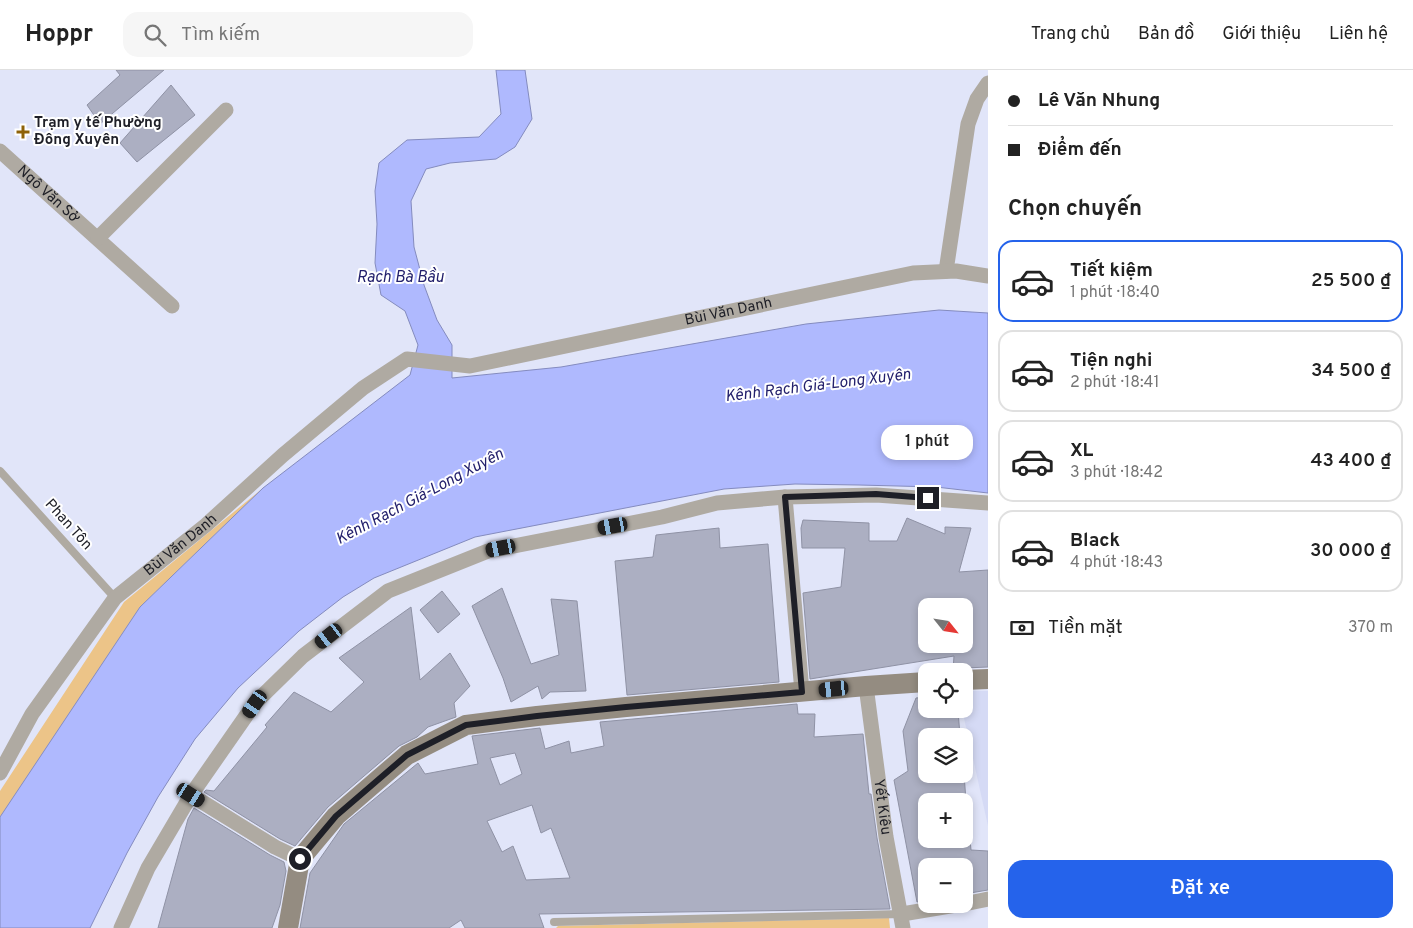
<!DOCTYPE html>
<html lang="vi">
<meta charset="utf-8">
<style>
body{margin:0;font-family:Overpass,sans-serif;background:#f6f6f6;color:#222;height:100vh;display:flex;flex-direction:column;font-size:19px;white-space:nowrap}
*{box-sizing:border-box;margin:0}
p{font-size:16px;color:#767676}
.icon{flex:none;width:28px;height:28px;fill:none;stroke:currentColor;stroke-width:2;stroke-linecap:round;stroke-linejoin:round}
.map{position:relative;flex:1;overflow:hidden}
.sheet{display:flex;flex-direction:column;background:#fff;width:425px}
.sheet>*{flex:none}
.banner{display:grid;align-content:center;height:110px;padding:0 20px;background:#fff}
.needle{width:32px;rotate:120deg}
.controls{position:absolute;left:918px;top:528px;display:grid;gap:10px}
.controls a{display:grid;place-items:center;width:55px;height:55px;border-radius:10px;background:#fff;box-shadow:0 2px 8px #0003;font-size:25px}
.end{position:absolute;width:22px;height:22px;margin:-11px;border:6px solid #1e1f27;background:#fff;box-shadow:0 0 0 2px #fff}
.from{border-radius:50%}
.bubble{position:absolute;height:35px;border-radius:15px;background:#fff;box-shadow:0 2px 8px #0003;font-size:16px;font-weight:600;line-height:35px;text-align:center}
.car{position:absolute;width:15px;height:30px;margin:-15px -8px;border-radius:6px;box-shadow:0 0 4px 1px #0007;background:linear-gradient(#222 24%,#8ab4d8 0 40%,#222 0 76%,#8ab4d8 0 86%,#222 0)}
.banner b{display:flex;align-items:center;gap:18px;height:48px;font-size:19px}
.banner b+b{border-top:1px solid #e0e0e0}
.banner i{width:12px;height:12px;background:#222}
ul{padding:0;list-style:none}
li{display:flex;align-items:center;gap:15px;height:82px;margin:0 10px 8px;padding:0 10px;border:2px solid #e0e0e0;border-radius:15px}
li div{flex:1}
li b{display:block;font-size:19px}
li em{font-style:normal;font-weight:600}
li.on{border-color:#2563eb}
li>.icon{width:45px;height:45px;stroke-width:1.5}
h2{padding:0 20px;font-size:22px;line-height:60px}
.pay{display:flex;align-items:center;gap:12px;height:55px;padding:0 20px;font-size:19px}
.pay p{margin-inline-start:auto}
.primary-button{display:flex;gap:10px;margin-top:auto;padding:10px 20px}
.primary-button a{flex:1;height:58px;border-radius:15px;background:#2563eb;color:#fff;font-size:20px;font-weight:600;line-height:58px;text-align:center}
header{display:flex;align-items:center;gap:30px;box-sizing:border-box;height:70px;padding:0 25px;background:#fff;border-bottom:1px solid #e0e0e0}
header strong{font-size:24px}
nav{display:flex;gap:28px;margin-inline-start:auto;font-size:18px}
.search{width:350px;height:45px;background:#f6f6f6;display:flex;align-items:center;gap:12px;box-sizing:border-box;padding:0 18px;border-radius:15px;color:#767676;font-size:19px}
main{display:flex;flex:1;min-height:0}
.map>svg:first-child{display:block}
.built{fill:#d5daf5}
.green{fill:#ecc488}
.water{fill:#afb9fe;stroke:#848bbe}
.building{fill:#acafc2;stroke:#8f92a5;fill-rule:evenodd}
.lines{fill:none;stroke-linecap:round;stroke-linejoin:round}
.lane{stroke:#afaaa2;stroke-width:8}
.street{stroke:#afaaa2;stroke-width:15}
.secondary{stroke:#948c81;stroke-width:20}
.route{stroke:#1e1f27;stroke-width:6}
.poi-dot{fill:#8e6209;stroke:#fff;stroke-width:2}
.labels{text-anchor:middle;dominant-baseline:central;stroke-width:4;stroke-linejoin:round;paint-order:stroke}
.poi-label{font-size:15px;font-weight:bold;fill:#1e1f27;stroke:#fff;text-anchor:start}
.street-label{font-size:15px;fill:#1e1f27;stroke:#fff}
.water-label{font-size:16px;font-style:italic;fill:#23206c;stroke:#fff}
</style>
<header>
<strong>Hoppr</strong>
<div class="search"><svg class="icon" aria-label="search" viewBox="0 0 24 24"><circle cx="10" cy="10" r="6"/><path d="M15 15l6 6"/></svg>Tìm kiếm</div>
<nav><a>Trang chủ</a><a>Bản đồ</a><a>Giới thiệu</a><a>Liên hệ</a></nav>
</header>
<main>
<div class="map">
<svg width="988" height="858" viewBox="0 0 988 858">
<rect width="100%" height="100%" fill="#e1e5f9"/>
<path class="built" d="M964,621h24v135l-26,-117h2z"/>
<g class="green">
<path d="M263,418l-123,119 -140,210v-26l124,-189z"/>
<path d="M889,848l1,10h-334l2,-2z"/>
</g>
<path class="water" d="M496,0h29l7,49 -17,28 -19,12 -46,4 -24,6 -15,32 3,46 10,38 13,35 15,25v33l109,-11 245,-43 133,-14 49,3v180l-52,-6 -77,-2 -64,-1 -71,5 -249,48 -101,41 -31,19 -44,34 -61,57 -43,51 -37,58 -31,56 -37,75h-90v-111l140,-210 123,-119 147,-113 8,-30 -13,-34 -24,-16 -6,-32 2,-39 -2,-33 4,-28 28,-23 72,-3 22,-23z"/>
<g class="building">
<path d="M116,0h48l-64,54 -13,-19 33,-30z"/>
<path d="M171,15l24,30 -58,47 -17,-19z"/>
<path d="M907,448l38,16v-7l26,1 -12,44 29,-2v97l-24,1 -11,3 1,-15 -144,23 -7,-86 38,-6 4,-39h-43l-1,-20 2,-8 66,3v18h28zM926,536h38v38h-38z"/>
<path d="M719,458l1,20 48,-4 11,138 -152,13 -12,-134 38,-4 3,-22z"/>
<path d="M502,518l29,76 28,-9 -8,-56 26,2 9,90 -36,1 -8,7 -4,-13 -27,16 -8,-24 -31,-72z"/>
<path d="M442,521l18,23 -22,19 -18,-23z"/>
<path d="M411,537l9,73 30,-27 20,33 -16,17 2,14 -28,10 -11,10 -18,9 -71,61 -33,39 -15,-7 -76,-47 2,-2 8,1 53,-64 -2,-2 29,-33 37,20 33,-30 -25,-24z"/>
<path d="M926,627v12l32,1 2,26h-34v38h38l2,27h-40v38h44l1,11 17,1v39l-24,4v-28h-38v34l-9,2 -23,-122 14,-9 -5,-40 13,-33z"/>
<path d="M797,634l1,10h17l-1,23 49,-3 6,60h2l6,44 13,71 -351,5 5,14h-79l-4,-8 -12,8h-149l10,-55 34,-49 74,-61 7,11 53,-10 -6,-28 68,-8 5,21 24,-8 2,12 33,-7 -4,-24zM515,683l7,21 -22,11 -10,-27zM532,735l9,28 10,-5 19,50 -44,2 -13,-34 -11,6 -15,-31z"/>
<path d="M194,738l76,47 14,7 2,9 -6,34 -8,23h-114l30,-109z"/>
</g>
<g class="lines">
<g class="lane">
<path d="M0,401l115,127"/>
<path d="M554,852l348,-8"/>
</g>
<g class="street">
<path id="s1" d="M0,81l172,155"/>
<path d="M98,168l128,-128"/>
<path d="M946,201l22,-147 9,-25 11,-16"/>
<path d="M785,427l17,195"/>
<path id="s2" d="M866,616l20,151 17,91"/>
<path id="s3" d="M0,703l32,-59 83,-116 91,-73 77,-70 80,-67 44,-29 63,7 443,-93 43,-2 32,5"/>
<path d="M191,725l84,52 25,12"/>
<path d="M964,834l24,-5"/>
<path d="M902,844l60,-10"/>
<path d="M121,858l27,-60 43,-73 64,-92 48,-47 85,-65 100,-40 174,-34 55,-14 68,-6 91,-2 112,8"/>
</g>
<g class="secondary">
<path d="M964,610l24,-1"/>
<path d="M288,858l12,-69 36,-43 71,-61 59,-30 71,-9 89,-9 240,-21 60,-4"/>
</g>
</g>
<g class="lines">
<path class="route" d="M300,789l36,-43 71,-61 59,-30 71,-9 89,-9 176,-15 -17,-195 91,-3 52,4"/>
</g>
<path class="poi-dot" d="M20.5 54.5h5v5h5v5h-5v5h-5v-5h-5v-5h5z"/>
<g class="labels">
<g class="poi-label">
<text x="34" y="53">Trạm y tế Phường<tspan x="34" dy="17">Đông Xuyên</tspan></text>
</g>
<g class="street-label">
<text stroke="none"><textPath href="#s1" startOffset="65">Ngô Văn Sở</textPath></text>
<text stroke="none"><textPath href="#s3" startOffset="915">Bùi Văn Danh</textPath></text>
<text transform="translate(68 455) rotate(48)">Phan Tôn</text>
<text stroke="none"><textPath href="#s3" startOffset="294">Bùi Văn Danh</textPath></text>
<text stroke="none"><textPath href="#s2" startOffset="122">Yết Kiêu</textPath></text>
</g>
<g class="water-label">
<text x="400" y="208">Rạch Bà Bầu</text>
<text transform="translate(818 316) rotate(-7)">Kênh Rạch Giá-Long Xuyên</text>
<text transform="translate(420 427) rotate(-28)">Kênh Rạch Giá-Long Xuyên</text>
</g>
</g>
</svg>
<div class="controls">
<a><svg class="needle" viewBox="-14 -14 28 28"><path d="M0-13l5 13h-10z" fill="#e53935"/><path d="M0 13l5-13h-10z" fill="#767676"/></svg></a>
<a><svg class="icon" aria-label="locate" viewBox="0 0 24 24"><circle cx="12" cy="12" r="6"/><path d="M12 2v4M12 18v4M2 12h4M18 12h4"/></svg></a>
<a><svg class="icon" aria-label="layers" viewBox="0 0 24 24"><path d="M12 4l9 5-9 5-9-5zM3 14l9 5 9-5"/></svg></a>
<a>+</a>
<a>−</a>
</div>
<i class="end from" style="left:300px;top:789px"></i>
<i class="end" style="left:928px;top:428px"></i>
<div class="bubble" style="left:881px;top:355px;width:92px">1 phút</div>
<i class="car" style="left:613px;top:456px;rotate:260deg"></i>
<i class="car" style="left:501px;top:478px;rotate:259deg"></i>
<i class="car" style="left:329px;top:566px;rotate:232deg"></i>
<i class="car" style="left:834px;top:619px;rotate:264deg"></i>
<i class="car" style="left:255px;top:634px;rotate:215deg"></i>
<i class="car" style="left:191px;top:725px;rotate:122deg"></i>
</div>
<section class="sheet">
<div class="banner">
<b><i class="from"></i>Lê Văn Nhung</b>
<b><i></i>Điểm đến</b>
</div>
<h2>Chọn chuyến</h2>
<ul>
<li class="on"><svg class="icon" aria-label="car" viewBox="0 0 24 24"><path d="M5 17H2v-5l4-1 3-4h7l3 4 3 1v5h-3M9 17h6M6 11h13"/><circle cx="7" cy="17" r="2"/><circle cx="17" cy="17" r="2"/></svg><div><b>Tiết kiệm</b><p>1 phút · 18:40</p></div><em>25 500 ₫</em></li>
<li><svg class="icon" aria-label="car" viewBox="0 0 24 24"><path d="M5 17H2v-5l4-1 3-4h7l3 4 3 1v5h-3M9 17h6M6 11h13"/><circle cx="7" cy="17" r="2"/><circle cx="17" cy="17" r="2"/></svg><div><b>Tiện nghi</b><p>2 phút · 18:41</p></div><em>34 500 ₫</em></li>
<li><svg class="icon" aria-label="car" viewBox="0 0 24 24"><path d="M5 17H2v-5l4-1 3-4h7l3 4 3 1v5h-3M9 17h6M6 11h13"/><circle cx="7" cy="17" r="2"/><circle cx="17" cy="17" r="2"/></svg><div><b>XL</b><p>3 phút · 18:42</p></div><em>43 400 ₫</em></li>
<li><svg class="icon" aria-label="car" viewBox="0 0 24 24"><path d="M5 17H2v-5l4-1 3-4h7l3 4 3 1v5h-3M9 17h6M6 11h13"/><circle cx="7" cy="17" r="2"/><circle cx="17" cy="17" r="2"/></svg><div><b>Black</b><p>4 phút · 18:43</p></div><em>30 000 ₫</em></li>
</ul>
<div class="pay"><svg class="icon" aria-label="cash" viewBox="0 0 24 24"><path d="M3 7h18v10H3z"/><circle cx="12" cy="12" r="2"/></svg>Tiền mặt<p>370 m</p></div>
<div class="primary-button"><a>Đặt xe</a></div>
</section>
</main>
